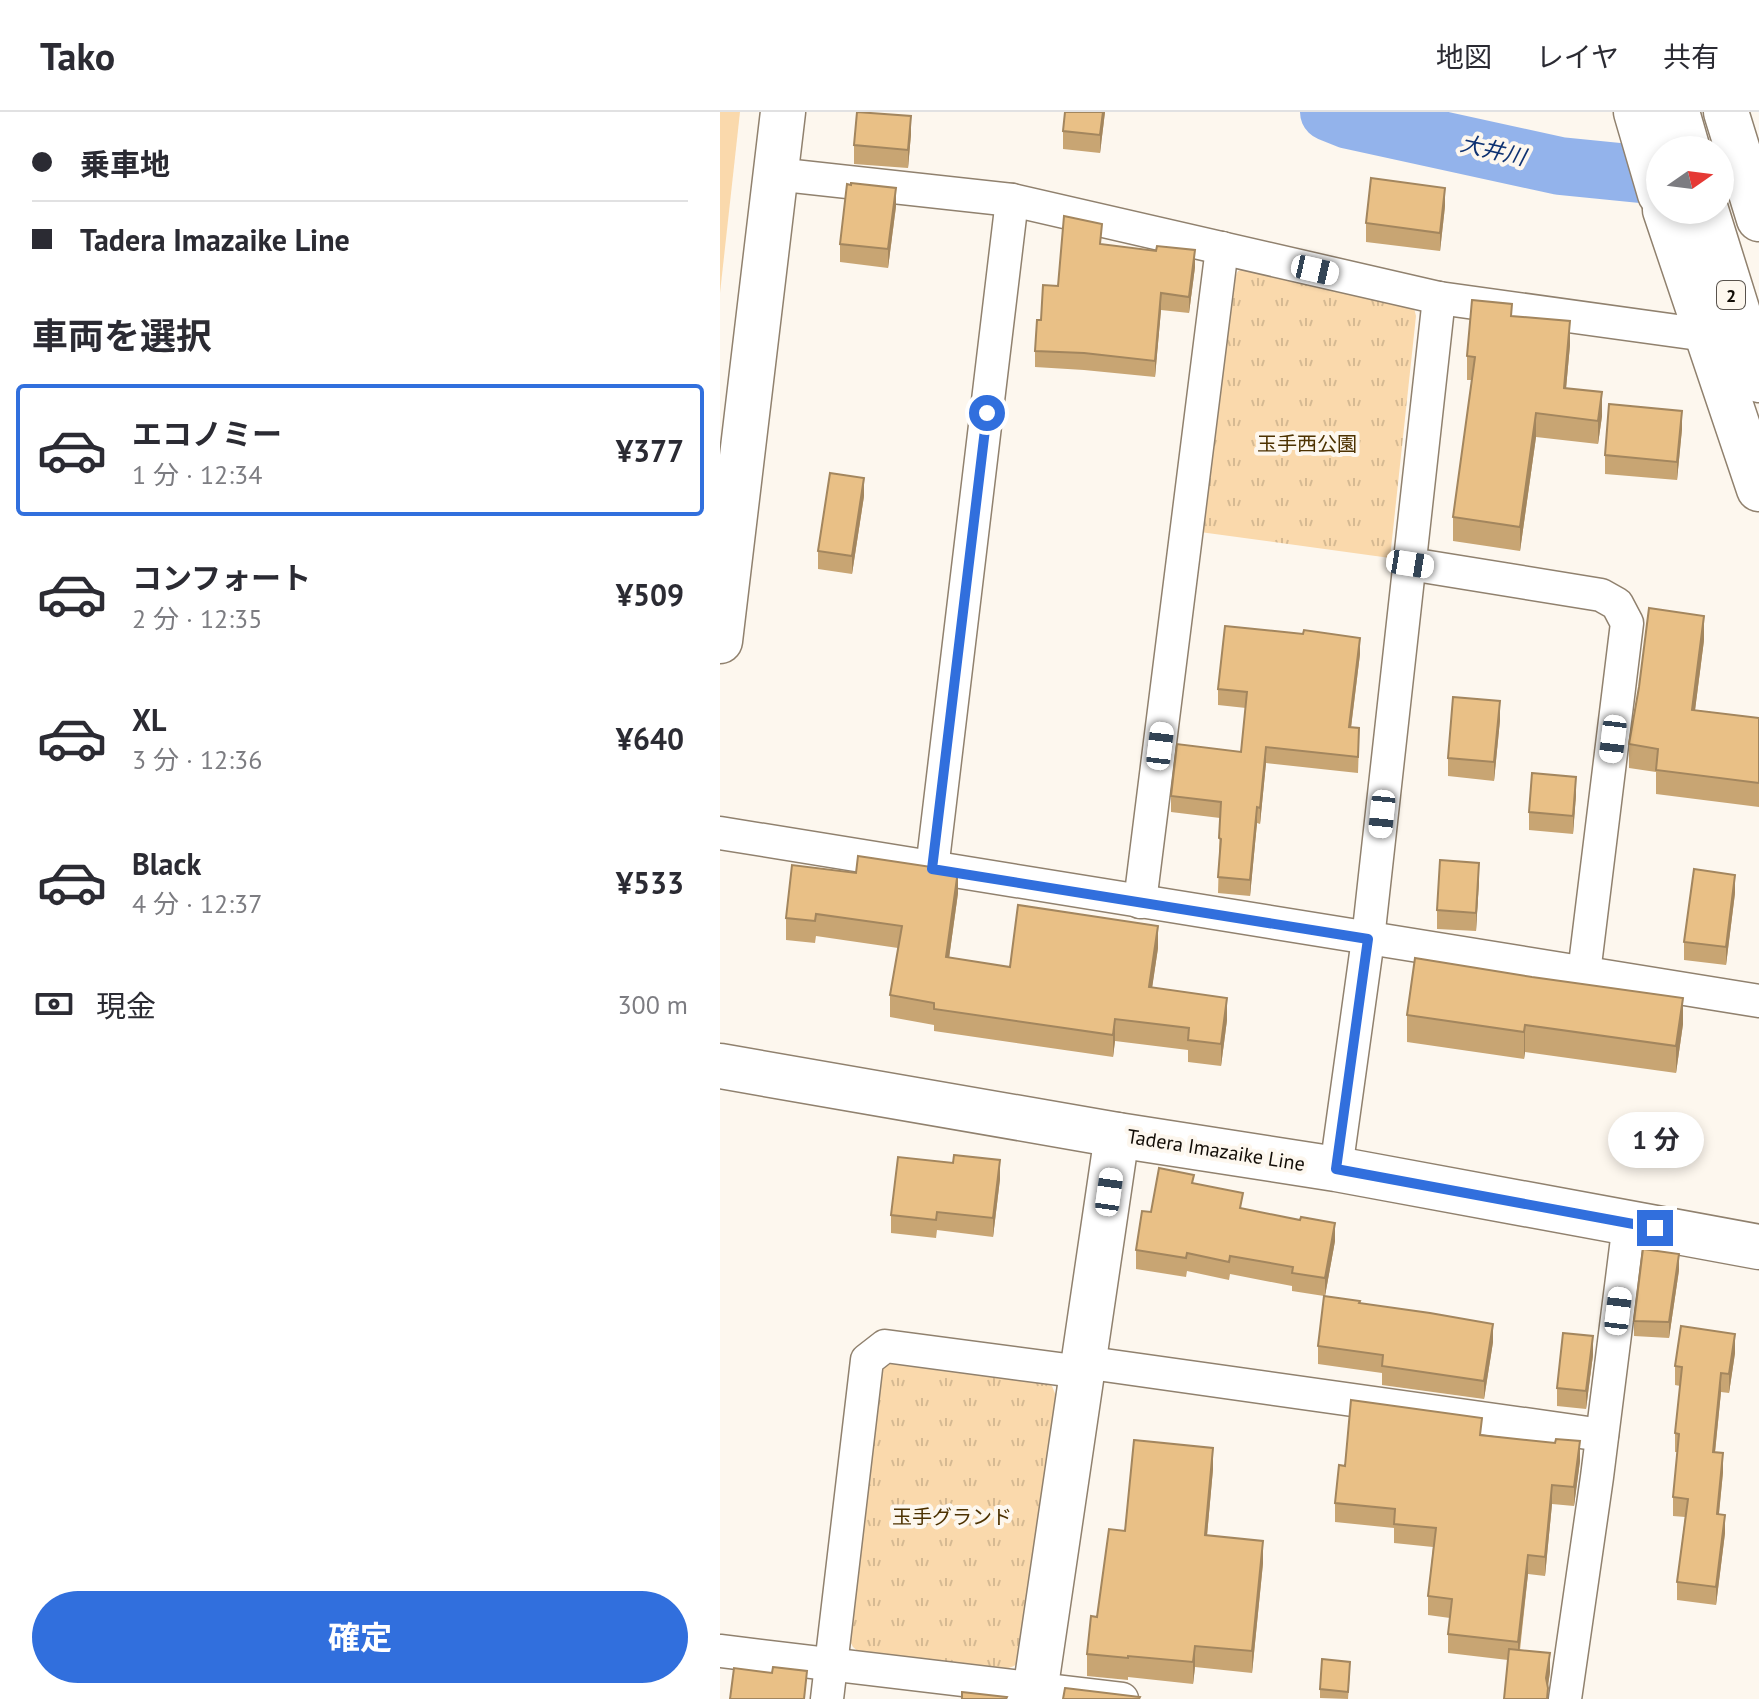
<!DOCTYPE html>
<html lang="ja">
<meta charset="utf-8">
<style>
body{margin:0;font-family:"PT Sans","Noto Sans JP",sans-serif;background:#f7f7f7;color:#2b2b33;height:100vh;display:flex;flex-direction:column;font-size:30px;white-space:nowrap}
*{box-sizing:border-box;margin:0}
p{font-size:26px;color:#7c7c81}
.icon{flex:none;width:44px;height:44px;fill:none;stroke:currentColor;stroke-width:2;stroke-linecap:round;stroke-linejoin:round}
.map{position:relative;flex:1;overflow:hidden}
.sheet{display:flex;flex-direction:column;background:#fff;width:720px}
.sheet>*{flex:none}
.top-card{display:grid;align-content:center;height:176px;padding:0 32px;background:#fff}
.needle{width:52px;rotate:76deg}
.fabs{position:absolute;left:926px;top:24px;display:grid;gap:16px}
.fabs a{display:grid;place-items:center;width:88px;height:88px;border-radius:50%;background:#fff;box-shadow:0 4px 12px #0003;font-size:40px}
.end{position:absolute;width:36px;height:36px;margin:-18px;border:10px solid #316fdd;background:#fff;box-shadow:0 0 0 4px #fff}
.from{border-radius:50%}
.bubble{position:absolute;height:56px;border-radius:28px;background:#fff;box-shadow:0 4px 12px #0003;font-size:26px;font-weight:700;line-height:56px;text-align:center}
.car{position:absolute;width:24px;height:48px;margin:-24px -12px;border-radius:10px;box-shadow:0 0 6px 2px #0007;background:linear-gradient(#fff 24%,#345 0 40%,#fff 0 76%,#345 0 86%,#fff 0)}
.top-card b{display:flex;align-items:center;gap:28px;height:76px;font-size:30px}
.top-card b+b{border-top:2px solid #e1e1e2}
.top-card i{width:20px;height:20px;background:#2b2b33}
ul{padding:0;list-style:none}
li{display:flex;align-items:center;gap:24px;height:132px;margin:0 16px 12px;padding:0 16px;border:4px solid transparent;border-radius:8px}
li div{flex:1}
li b{display:block;font-size:30px}
li em{font-style:normal;font-weight:700}
li.current{border-color:#316fdd}
li>.icon{width:72px;height:72px;stroke-width:1.5}
h2{padding:0 32px;font-size:36px;line-height:96px}
.pay{display:flex;align-items:center;gap:20px;height:88px;padding:0 32px;font-size:30px}
.pay p{margin-inline-start:auto}
.cta{display:flex;gap:16px;margin-top:auto;padding:16px 32px}
.cta a{flex:1;height:92px;border-radius:48px;background:#316fdd;color:#fff;font-size:32px;font-weight:700;line-height:92px;text-align:center}
header{display:flex;align-items:center;gap:48px;box-sizing:border-box;height:112px;padding:0 40px;background:#fff;border-bottom:2px solid #e1e1e2}
header strong{font-size:38px}
nav{display:flex;gap:44px;margin-inline-start:auto;font-size:28px}
main{display:flex;flex:1;min-height:0}
.map>svg:first-child{display:block}
.grass{fill:url(#grass-tufts)}
.pitch{fill:#fad9ac}
.lines{fill:none;stroke-linecap:round;stroke-linejoin:round}
.river{stroke:#93b3eb;stroke-width:58}
.street-casing{stroke:#90816e;stroke-width:35}
.secondary-casing{stroke:#90816e;stroke-width:47}
.highway-casing{stroke:#90816e;stroke-width:47}
.street{stroke:#fff;stroke-width:32}
.secondary{stroke:#fff;stroke-width:44}
.highway{stroke:#fff;stroke-width:44}
.wall{fill:#c8a573}
.shaded-wall{fill:#a3865e}
.building{fill:#e9c086;stroke:#a3865e;stroke-width:2}
.route{stroke:#316fdd;stroke-width:10}
.labels{text-anchor:middle;dominant-baseline:central;stroke-width:8;stroke-linejoin:round;paint-order:stroke}
.shield{fill:#fdf7ee;stroke:#58524c;stroke-width:2}
.shield-label{font-size:18px;font-weight:bold;fill:#110c06}
.park-label{font-size:20px;fill:#4d3201;stroke:#fdf7ee}
.street-label{font-size:20px;fill:#110c06;stroke:#fdf7ee}
.water-label{font-size:22px;font-style:italic;fill:#0e3272;stroke:#fdf7ee}
</style>
<header>
<strong>Tako</strong>
<nav><a>地図</a><a>レイヤ</a><a>共有</a></nav>
</header>
<main>
<section class="sheet">
<div class="top-card">
<b><i class="from"></i>乗車地</b>
<b><i></i>Tadera Imazaike Line</b>
</div>
<h2>車両を選択</h2>
<ul>
<li class="current"><svg class="icon" aria-label="car" viewBox="0 0 24 24"><path d="M5 17H2v-5l4-1 3-4h7l3 4 3 1v5h-3M9 17h6M6 11h13"/><circle cx="7" cy="17" r="2"/><circle cx="17" cy="17" r="2"/></svg><div><b>エコノミー</b><p>1 分 · 12:34</p></div><em>¥377</em></li>
<li><svg class="icon" aria-label="car" viewBox="0 0 24 24"><path d="M5 17H2v-5l4-1 3-4h7l3 4 3 1v5h-3M9 17h6M6 11h13"/><circle cx="7" cy="17" r="2"/><circle cx="17" cy="17" r="2"/></svg><div><b>コンフォート</b><p>2 分 · 12:35</p></div><em>¥509</em></li>
<li><svg class="icon" aria-label="car" viewBox="0 0 24 24"><path d="M5 17H2v-5l4-1 3-4h7l3 4 3 1v5h-3M9 17h6M6 11h13"/><circle cx="7" cy="17" r="2"/><circle cx="17" cy="17" r="2"/></svg><div><b>XL</b><p>3 分 · 12:36</p></div><em>¥640</em></li>
<li><svg class="icon" aria-label="car" viewBox="0 0 24 24"><path d="M5 17H2v-5l4-1 3-4h7l3 4 3 1v5h-3M9 17h6M6 11h13"/><circle cx="7" cy="17" r="2"/><circle cx="17" cy="17" r="2"/></svg><div><b>Black</b><p>4 分 · 12:37</p></div><em>¥533</em></li>
</ul>
<div class="pay"><svg class="icon" aria-label="cash" viewBox="0 0 24 24"><path d="M3 7h18v10H3z"/><circle cx="12" cy="12" r="2"/></svg>現金<p>300 m</p></div>
<div class="cta"><a>確定</a></div>
</section>
<div class="map">
<svg width="1039" height="1587" viewBox="0 0 1039 1587">
<defs>
<pattern id="grass-tufts" width="24" height="20" patternUnits="userSpaceOnUse" patternTransform="scale(2)"><rect width="24" height="20" fill="#fad9ac"/><path d="M3 7l-1-3M5 7V3M7 7l1-3M15 17l-1-3M17 17v-4M19 17l1-3" fill="none" stroke="#d5b992"/></pattern>
</defs>
<rect width="100%" height="100%" fill="#fdf7ee"/>
<g class="grass">
<path d="M528,156l166,40 2,8 -26,242 -190,-26 32,-249 6,-12z"/>
<path d="M175,1249l147,18 10,7 4,10 -27,244c-9,25 -10,28 -37,30l-131,-16 -8,-7 -5,-10 31,-264 7,-7z"/>
</g>
<path class="pitch" d="M0,0h20l-20,181z"/>
<g class="lines">
<path class="river" d="M609,0l20,8 211,46 100,10"/>
<g class="street-casing">
<g id="street">
<path d="M55,62l237,26 427,98 267,37"/>
<path d="M690,452l191,31 16,9 10,19 -43,350"/>
<path d="M0,721l1039,168"/>
<path d="M212,757l80,-669"/>
<path d="M420,790l82,-654"/>
<path d="M616,1057l32,-230 71,-641"/>
<path d="M363,1250l519,73"/>
<path d="M0,1539l402,48"/>
<path d="M107,1587l40,-339 18,-14 197,26"/>
<path d="M845,1587l32,-222 32,-254"/>
</g>
</g>
<g class="secondary-casing">
<g id="secondary">
<path d="M916,0l24,82"/>
<path d="M945,98l94,279"/>
<path d="M0,529l63,-529"/>
<path d="M0,954l397,69 219,34 423,78"/>
<path d="M314,1587l83,-564"/>
</g>
</g>
<g class="highway-casing">
<g id="highway">
<path d="M957,0l11,38"/>
<path d="M1006,0l33,107"/>
<path d="M986,98l53,170"/>
</g>
</g>
<use href="#street" class="street"/>
<use href="#secondary" class="secondary"/>
<use href="#highway" class="highway"/>
</g>
<g class="wall">
<path d="M385,0l-5,41 -37,-4v-18z"/>
<path d="M191,22l-3,34 -54,-4v-19z"/>
<path d="M176,94l-8,62 -48,-6v-18z"/>
<path d="M725,94l-5,45 -74,-9v-19z"/>
<path d="M382,132l93,23 -6,46 -28,-3 -6,67 -71,-7 -49,-3v-16l6,-31 17,-34z"/>
<path d="M792,204l58,29 -4,43 36,28 -4,28 -62,-7 -16,114 -67,-10v-24l19,-137h-5v-24z"/>
<path d="M962,317l-5,51 -72,-6v-19z"/>
<path d="M144,384l-12,78 -34,-5v-18z"/>
<path d="M984,528l-9,70 64,8v89l-103,-13v-22l-27,-4v-24z"/>
<path d="M640,542l-9,74 8,16 -1,29 -92,-10 -6,61 -3,-1 -7,73 -32,-3 2,-75 -49,-6v-16l70,-44 5,-44 -28,-3v-16z"/>
<path d="M780,608l-6,61 -46,-5v-18z"/>
<path d="M856,683l-3,39 -44,-4v-18z"/>
<path d="M759,769l-3,50 -39,-2v-19z"/>
<path d="M238,781l-9,65 61,9 148,-19 -6,39 75,33 -6,46 -33,-4v-12l-73,-9 -2,16 -179,-26v-6l-44,-8v-22l8,-47 -82,-12 -1,7 -29,-3v-22z"/>
<path d="M1015,781l-9,72 -42,-5v-18z"/>
<path d="M687,903l276,9 -7,49 -151,-21 -1,7 -117,-17z"/>
<path d="M280,1067l-7,58 -56,-7 -1,8 -45,-5v-18z"/>
<path d="M474,1071l49,26 92,32 -10,55 35,7 133,39 -9,57 -102,-14v-12l-64,-9v-18l6,-50 -32,-5v-5l-62,-12 -1,6 -42,-9 -1,6 -50,-8v-19l15,-38z"/>
<path d="M959,1158l-10,68 -35,-2v-15z"/>
<path d="M1015,1241l-6,40 -8,-1 -6,61 8,19 -4,42 6,19 -9,72 -39,-5v-18l8,-65 -12,-1v-19l4,-45h-2v-19l5,-47 -5,-1v-19z"/>
<path d="M873,1243l-7,54 -29,-3v-18z"/>
<path d="M762,1324l98,25 -6,45 -22,-2 -7,72 -17,-2 -8,76 30,22 -2,15v12l-40,-39 -60,-7v-19l2,-16 -22,-3v-19l5,-49 -39,-4v-15l-59,-6v-19l10,-37z"/>
<path d="M493,1357l-6,67 56,27 -11,110 -57,-6 -2,17 -65,-7v3l-41,-4v-22l10,-37 28,-86z"/>
<path d="M630,1559l-2,28 -28,-1v-9z"/>
</g>
<g class="shaded-wall">
<path d="M383,0h2l-5,41v-18z"/>
<path d="M191,4v18l-3,34v-18z"/>
<path d="M176,76v18l-8,62v-19z"/>
<path d="M725,76v18l-5,45v-18z"/>
<path d="M475,138v17l-6,46v-16z"/>
<path d="M441,181v17l-6,67v-16z"/>
<path d="M850,209v24l-6,66v-23z"/>
<path d="M882,280v24l-4,28v-23z"/>
<path d="M962,299v18l-5,51v-18z"/>
<path d="M816,301v24l-16,114v-24z"/>
<path d="M144,366v18l-12,78v-18z"/>
<path d="M984,504v24l-12,94v-24z"/>
<path d="M640,526v16l-11,89v-16z"/>
<path d="M780,589v19l-6,61v-19z"/>
<path d="M546,635v16l-6,61v-16z"/>
<path d="M856,665v18l-3,39v-18z"/>
<path d="M537,695v16l-7,73v-16z"/>
<path d="M759,751v18l-3,50v-18z"/>
<path d="M238,759v22l-12,87v-23z"/>
<path d="M1015,763v18l-9,72v-18z"/>
<path d="M438,814v22l-9,61v-22z"/>
<path d="M507,886v22l-6,46v-22z"/>
<path d="M963,886v26l-7,49v-27z"/>
<path d="M395,907v22l-2,16v-22z"/>
<path d="M805,913v27l-1,7v-27z"/>
<path d="M280,1048v19l-7,58v-19z"/>
<path d="M615,1111v18l-10,55v-18z"/>
<path d="M959,1142v16l-10,68v-16z"/>
<path d="M773,1212v18l-9,57v-18z"/>
<path d="M1015,1222v19l-6,40v-19z"/>
<path d="M873,1224v19l-7,54v-18z"/>
<path d="M1001,1261v19l-8,79v-19z"/>
<path d="M860,1329v20l-6,45v-19z"/>
<path d="M493,1336v21l-8,88v-22z"/>
<path d="M1003,1341v19l-6,60v-18z"/>
<path d="M832,1373v19l-7,72v-19z"/>
<path d="M1005,1403v18l-9,72v-18z"/>
<path d="M543,1429v22l-11,110v-22z"/>
<path d="M808,1443v19l-10,87v-19z"/>
<path d="M475,1534v21l-2,17v-22z"/>
<path d="M830,1541v19l-4,24v-18z"/>
</g>
<g class="building">
<path d="M137,0l54,4 -3,34 -54,-5z"/>
<path d="M345,0h38l-3,23 -37,-4z"/>
<path d="M651,66l74,10 -5,45 -74,-10z"/>
<path d="M131,71l45,5 -8,61 -48,-5 7,-60 4,1z"/>
<path d="M344,104l38,8 -2,20 56,7 1,-5 38,4 -6,47 -28,-4 -6,68 -71,-8 -49,-2 2,-31h4l2,-35 15,1z"/>
<path d="M752,188l40,4 -1,12 59,5 -6,67 38,4 -4,29 -62,-8 -16,114 -67,-10 22,-160 -8,-1z"/>
<path d="M889,292l73,7 -5,51 -72,-7z"/>
<path d="M110,361l34,5 -12,78 -34,-5z"/>
<path d="M929,496l55,8 -12,94 67,8v65l-103,-13 2,-21 -29,-5 10,-57z"/>
<path d="M505,514l78,8 1,-4 56,8 -11,89 10,1 -1,29 -92,-10 -6,61 -3,-1 -7,73 -32,-3 3,-38 -2,-1 2,-36 -50,-6 6,-52 64,8 6,-60 -29,-3z"/>
<path d="M733,585l47,4 -6,61 -46,-4z"/>
<path d="M812,661l44,4 -3,39 -44,-4z"/>
<path d="M138,744l100,15 -12,86 64,10 8,-62 140,21 -9,61 78,11 -6,46 -33,-4 1,-12 -74,-9 -2,16 -179,-26v-6l-44,-8 12,-69 -86,-12 -1,7 -29,-3 6,-53 64,8z"/>
<path d="M720,748l39,3 -3,50 -39,-3z"/>
<path d="M974,757l41,6 -9,72 -42,-5z"/>
<path d="M695,846l117,19 151,21 -7,48 -151,-21 -1,7 -117,-17z"/>
<path d="M234,1043l46,5 -7,58 -56,-6 -1,8 -45,-5 7,-58 55,6z"/>
<path d="M439,1056l35,7 -2,8 51,10 -3,15 60,12 1,-3 34,6 -10,55 -33,-5 1,-6 -63,-11 -1,6 -42,-9 -1,5 -50,-8 6,-39 9,1z"/>
<path d="M923,1137l36,5 -10,68 -35,-1z"/>
<path d="M604,1184l36,5 -1,2 71,10 63,11 -9,57 -102,-15 1,-11 -65,-9z"/>
<path d="M961,1214l54,8 -6,40 -8,-1 -8,79 10,1 -6,61 8,1 -9,72 -39,-5 11,-83 -15,-2 6,-63 -4,-1 7,-66 -7,-1z"/>
<path d="M843,1221l30,3 -7,55 -29,-3z"/>
<path d="M631,1288l131,18 -2,17 75,8 1,-4 24,2 -6,46 -22,-2 -7,72 -17,-2 -10,87 -70,-8 4,-35 -24,-3 8,-68 -42,-4 1,-15 -60,-6 4,-38 6,1z"/>
<path d="M414,1328l79,8 -8,87 58,6 -11,110 -57,-5 -2,16 -65,-6v2l-41,-4 4,-38 6,1 12,-88 16,2z"/>
<path d="M789,1537l41,4 -4,25 2,10 -1,11h-43z"/>
<path d="M602,1547l28,3 -2,30 -28,-3z"/>
<path d="M53,1555l34,4 -3,28h-74l4,-31 38,5z"/>
<path d="M345,1576l75,9 -1,2h-76z"/>
<path d="M242,1580l45,5 -1,2h-44z"/>
</g>
<g class="lines">
<path class="route" d="M267,301l-55,456 436,70 -32,230 319,59"/>
</g>
<g class="labels">
<rect class="shield" x="997" y="169" width="28" height="28" rx="6"/>
<g class="shield-label">
<text x="1011" y="183">2</text>
</g>
<g class="park-label">
<text x="587" y="332">玉手西公園</text>
<text x="232" y="1405">玉手グランド</text>
</g>
<g class="street-label">
<text transform="translate(496 1038) rotate(9)">Tadera Imazaike Line</text>
</g>
<g class="water-label">
<text transform="translate(773 38) rotate(13)">大井川</text>
</g>
</g>
</svg>
<div class="fabs">
<a><svg class="needle" viewBox="-14 -14 28 28"><path d="M0-13l5 13h-10z" fill="#e53935"/><path d="M0 13l5-13h-10z" fill="#7c7c81"/></svg></a>
</div>
<i class="end from" style="left:267px;top:301px"></i>
<i class="end" style="left:935px;top:1116px"></i>
<div class="bubble" style="left:888px;top:1000px;width:96px">1 分</div>
<i class="car" style="left:595px;top:158px;rotate:103deg"></i>
<i class="car" style="left:690px;top:452px;rotate:99deg"></i>
<i class="car" style="left:893px;top:627px;rotate:187deg"></i>
<i class="car" style="left:440px;top:634px;rotate:7deg"></i>
<i class="car" style="left:662px;top:702px;rotate:186deg"></i>
<i class="car" style="left:389px;top:1080px;rotate:8deg"></i>
<i class="car" style="left:898px;top:1199px;rotate:7deg"></i>
</div>
</main>
